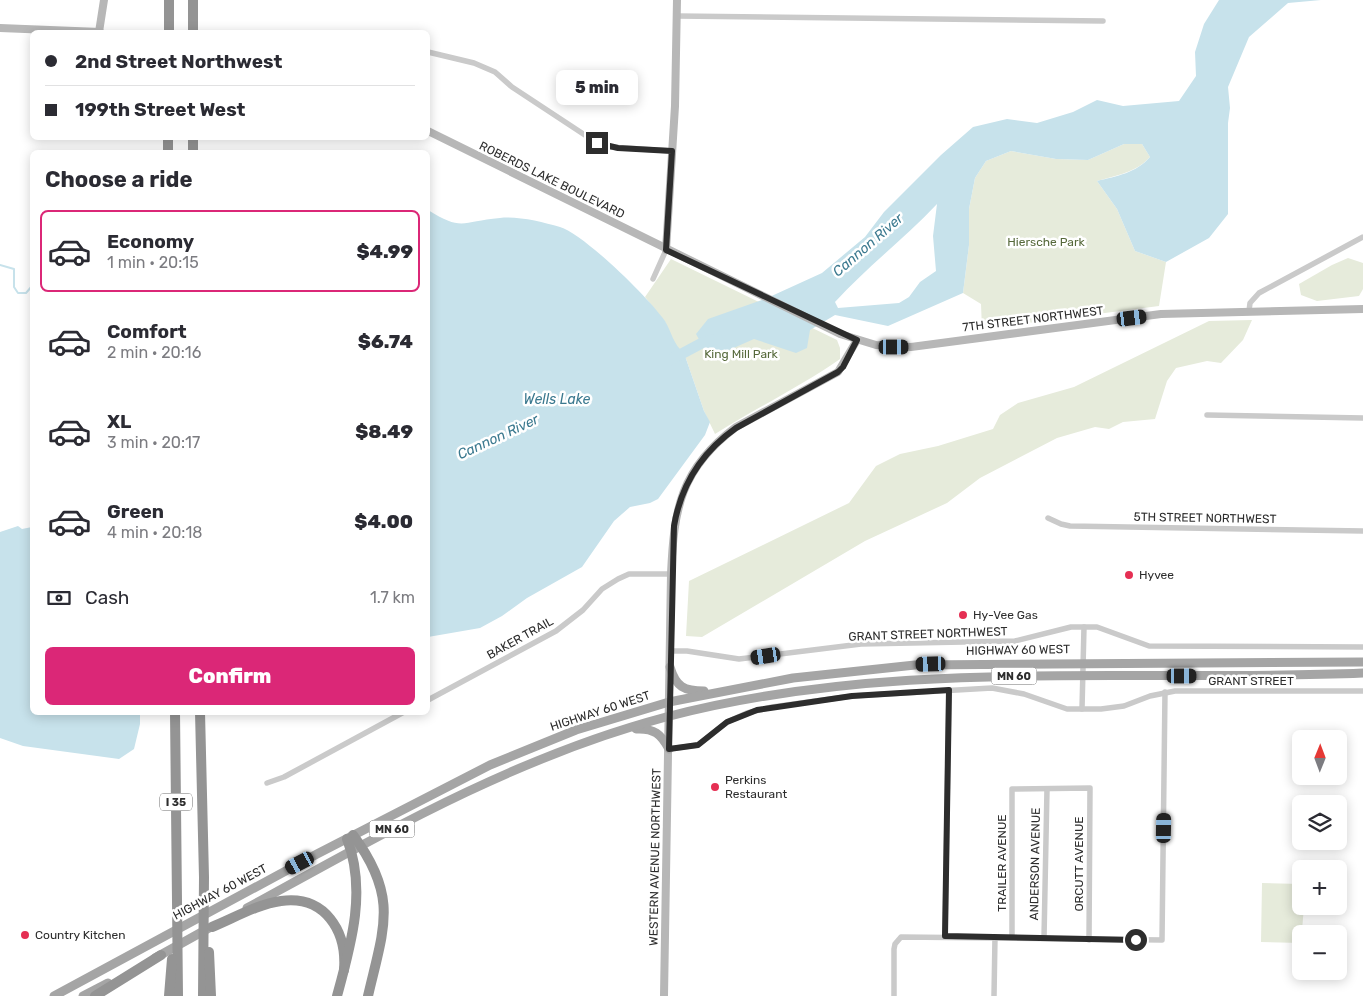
<!DOCTYPE html>
<meta charset="utf-8">
<style>
body{margin:0;font-family:Rubik,sans-serif;background:#f2f2f3;color:#2b2b33;height:100vh;display:flex;flex-direction:column;font-size:19px;white-space:nowrap}
*{box-sizing:border-box;margin:0}
p{font-size:16px;color:#7c7c81}
.icon{flex:none;width:28px;height:28px;fill:none;stroke:currentColor;stroke-width:2;stroke-linecap:round;stroke-linejoin:round}
.map{position:relative;flex:1;overflow:hidden}
.details{position:absolute;left:30px;top:150px;width:400px;height:565px;display:flex;flex-direction:column;background:#fff;border-radius:8px;box-shadow:0 2px 12px #0003}
.details>*{flex:none}
.top-card{position:absolute;left:30px;top:30px;width:400px;height:110px;border-radius:8px;box-shadow:0 2px 12px #0003;display:grid;align-content:center;height:110px;padding:0 15px;background:#fff}
.needle{width:32px;rotate:1deg}
.controls{position:absolute;left:1292px;top:730px;display:grid;gap:10px}
.controls a{display:grid;place-items:center;width:55px;height:55px;border-radius:8px;background:#fff;box-shadow:0 2px 12px #0003;font-size:25px}
.end{position:absolute;width:22px;height:22px;margin:-11px;border:6px solid #2d2d2d;background:#fff;box-shadow:0 0 0 2px #fff}
.from{border-radius:50%}
.bubble{position:absolute;height:35px;border-radius:8px;background:#fff;box-shadow:0 2px 12px #0003;font-size:16px;font-weight:800;line-height:35px;text-align:center}
.car{position:absolute;width:15px;height:30px;margin:-15px -8px;border-radius:6px;box-shadow:0 0 4px 1px #0007;background:linear-gradient(#222 24%,#8ab4d8 0 40%,#222 0 76%,#8ab4d8 0 86%,#222 0)}
.top-card b{display:flex;align-items:center;gap:18px;height:48px;font-size:19px}
.top-card b+b{border-top:1px solid #e1e1e2}
.top-card i{width:12px;height:12px;background:#2b2b33}
ul{padding:0;list-style:none}
li{display:flex;align-items:center;gap:15px;height:82px;margin:0 10px 8px;padding:0 5px;border:2px solid transparent;border-radius:8px}
li div{flex:1}
li b{display:block;font-size:19px}
li em{font-style:normal;font-weight:800}
li.current{border-color:#db2777}
li>.icon{width:45px;height:45px;stroke-width:1.5}
h2{padding:0 15px;font-size:22px;line-height:60px}
.pay{display:flex;align-items:center;gap:12px;height:55px;padding:0 15px;font-size:19px}
.pay p{margin-inline-start:auto}
.cta{display:flex;gap:10px;margin-top:auto;padding:10px 15px}
.cta a{flex:1;height:58px;border-radius:8px;background:#db2777;color:#fff;font-size:20px;font-weight:800;line-height:58px;text-align:center}
.map>svg:first-child{display:block}
.green{fill:#e6ebdb}
.water{fill:#c7e2eb;fill-rule:evenodd}
.lines{fill:none;stroke-linecap:round;stroke-linejoin:round}
.stream{stroke:#c7e2eb;stroke-width:2}
.river{stroke:#c7e2eb;stroke-width:11}
.street{stroke:#cacaca;stroke-width:5.5}
.secondary{stroke:#b7b7b7;stroke-width:8}
.primary{stroke:#a5a5a5;stroke-width:9}
.highway{stroke:#949494;stroke-width:10}
.route{stroke:#2d2d2d;stroke-width:6}
.poi-dot{fill:#e52f53;stroke:#fff;stroke-width:2}
.labels{text-anchor:middle;dominant-baseline:central;stroke-width:5;stroke-linejoin:round;paint-order:stroke}
.shield{fill:#fff;stroke:#6c6c6c;stroke-width:1}
.shield-label{font-size:11px;font-weight:bold;fill:#2d2d2d}
.street-label{font-size:12px;fill:#2d2d2d;stroke:#fff}
.park-label{font-size:12px;fill:#56693b;stroke:#fff}
.poi-label{font-size:12px;fill:#2d2d2d;stroke:#fff;text-anchor:start}
.water-label{font-size:14px;font-style:italic;fill:#3b798f;stroke:#fff}
</style>
<div class="map">
<svg width="1363" height="996" viewBox="0 0 1363 996">
<rect width="100%" height="100%" fill="#fff"/>
<g class="green">
<path d="M1124,144h18l8,13c-15,16 -33,18 -53,24l20,28 18,42 31,11 -7,44 -177,23 -1,-25 -18,-11 6,-48v-36l6,-31 11,-17 25,-10 45,8 32,1z"/>
<path d="M1348,258l15,5v26l-4,7 -42,5 -16,-6 -2,-11 33,-19z"/>
<path d="M671,259l166,81 3,8v11c-40,28 -84,49 -125,75l-11,-23 -20,-58 -8,-6 -11,-25 -20,-25z"/>
<path d="M1252,320l-9,20 -22,23 -14,-2 -31,7 -9,13 -12,38 -32,3 -14,7 -14,-2 -38,11 -77,40 -33,25 -82,38 -163,96 -16,-1 3,-55 160,-78 27,-37 24,-12 38,-8 55,-17 7,-14 18,-12 56,-16 135,-66z"/>
<path d="M1262,883l39,1v22h3l-3,37 -40,-1z"/>
</g>
<g class="water">
<path d="M1219,0h102l-33,3 -39,34 -21,50 2,21 -2,15v91l-19,24 -43,24 -31,-11 -18,-42 -20,-28c20,-5 39,-8 53,-24l-8,-13h-18l-36,16 -32,-1 -45,-8 -25,10 -11,17 -6,31v36l-6,48 -75,33 -53,-11 -25,15 -3,18 -11,5 -42,-14 -25,11 -23,2 -10,-18 12,-15 57,-20 57,-26 43,-36 19,-25 57,-57 32,-28 34,-8 30,4 36,-11 24,-12 26,6 56,-5 17,-25 -1,-24 9,-28zM937,204l-4,32 3,35 -16,11 -11,15 -10,6 -61,5 -3,-6c32,-35 70,-64 102,-98z"/>
<path d="M428,210c35,22 34,11 72,8 18,-2 42,4 60,9 25,8 89,71 105,94 7,12 8,23 19,32l20,58 6,11 -5,13 -47,64 -8,4 -20,4 -16,14 -32,46 -55,31 -25,18 -22,12 -52,9z"/>
<path d="M18,526l4,3 10,-2v185l108,1v11l-6,25 -15,10 -96,-13 -23,-8v-206z"/>
</g>
<g class="lines">
<path class="stream" d="M0,265l14,4v18l4,6h8l6,-7"/>
<path class="river" d="M670,360l32,-17 15,-4"/>
<g class="street">
<path d="M677,16l426,5"/>
<path d="M428,52l46,11 21,9 17,15 85,56 12,4 63,4"/>
<path d="M653,279l13,-29"/>
<path d="M1249,311l1,-8 9,-10 104,-56"/>
<path d="M1207,415l156,3"/>
<path d="M1048,518l13,6 9,2 293,5"/>
<path d="M670,651h17l52,8 122,-15 154,-3 56,-14h26l52,19 214,1"/>
<path d="M428,700l128,-69 27,-21 19,-21 16,-10 11,-5h42"/>
<path d="M1082,709l2,-82"/>
<path d="M669,749l29,-4 29,-23 20,-9 25,-6 80,-11 140,-8 32,6 43,15h34l23,-3 26,-10 25,-5h188"/>
<path d="M267,783l17,-6 120,-65"/>
<path d="M945,936l4,-246"/>
<path d="M1012,938v-149l78,-1 -1,152"/>
<path d="M1044,938l3,-149"/>
<path d="M894,996v-47l1,-5 6,-7 261,3 3,-248"/>
<path d="M994,996l1,-59"/>
</g>
<g class="secondary">
<path d="M0,28l100,4"/>
<path d="M99,32l5,-32"/>
<path d="M428,131l412,203 36,11 35,2 250,-33 202,-5"/>
<path d="M666,250l9,-144 2,-106"/>
<path d="M664,996l7,-422c3,-65 9,-105 65,-147l102,-55 19,-32"/>
</g>
<g class="primary">
<path d="M670,667c6,20 14,24 34,24"/>
<path d="M636,729c18,-1 25,5 33,20"/>
<path d="M247,908c135,-74 268,-151 419,-191 228,-60 464,-34 697,-44"/>
<path d="M155,958l54,-30"/>
<path d="M54,996l263,-142 173,-89 86,-35 93,-28 124,-24 122,-13 448,-3"/>
<path d="M83,996l25,-13"/>
</g>
<g class="highway">
<path d="M193,0v32"/>
<path d="M169,32v-32"/>
<path d="M193,138v14"/>
<path d="M168,152v-14"/>
<path d="M175,712l3,284"/>
<path d="M200,712l4,165 -1,119"/>
<path d="M353,835c46,62 31,92 15,161"/>
<path d="M212,927c22,-9 46,-23 69,-26 44,-6 66,30 63,69"/>
<path d="M209,952l2,44"/>
<path d="M95,996l66,-41"/>
<path d="M169,996l3,-37"/>
<path d="M337,996c14,-51 30,-106 10,-157"/>
</g>
</g>
<g class="lines">
<path class="route" d="M597,143l21,5 54,3 -6,99 191,90 -14,27 -5,5 -102,56c-34,24 -55,57 -62,98l-5,223 29,-4 29,-23 30,-12 95,-14 97,-6 -4,246 191,4"/>
</g>
<g class="poi-dot">
<circle cx="1129" cy="575" r="5"/>
<circle cx="963" cy="615" r="5"/>
<circle cx="715" cy="787" r="5"/>
<circle cx="25" cy="935" r="5"/>
</g>
<g class="labels">
<g class="shield">
<rect x="991.5" y="667.5" width="45" height="17" rx="4"/>
<rect x="160" y="793.5" width="32" height="17" rx="4"/>
<rect x="369.5" y="820.5" width="45" height="17" rx="4"/>
</g>
<g class="shield-label">
<text x="1014" y="676">MN 60</text>
<text x="176" y="802">I 35</text>
<text x="392" y="829">MN 60</text>
</g>
<g class="street-label">
<text transform="translate(552 180) rotate(26)">ROBERDS LAKE BOULEVARD</text>
<text transform="translate(1033 319) rotate(-7)">7TH STREET NORTHWEST</text>
<text transform="translate(1205 518) rotate(1)">5TH STREET NORTHWEST</text>
<text transform="translate(928 634) rotate(-2)">GRANT STREET NORTHWEST</text>
<text transform="translate(520 638) rotate(-29)">BAKER TRAIL</text>
<text transform="translate(1018 650) rotate(-1)">HIGHWAY 60 WEST</text>
<text x="1251" y="681">GRANT STREET</text>
<text transform="translate(600 711) rotate(-18)">HIGHWAY 60 WEST</text>
<text transform="translate(655 857) rotate(-89)">WESTERN AVENUE NORTHWEST</text>
<text transform="translate(1002 863) rotate(-90)">TRAILER AVENUE</text>
<text transform="translate(1035 864) rotate(-89)">ANDERSON AVENUE</text>
<text transform="translate(1079 864) rotate(-90)">ORCUTT AVENUE</text>
<text transform="translate(220 892) rotate(-28)">HIGHWAY 60 WEST</text>
</g>
<g class="park-label">
<text x="1046" y="242">Hiersche Park</text>
<text x="741" y="354">King Mill Park</text>
</g>
<g class="poi-label">
<text x="1139" y="575">Hyvee</text>
<text x="973" y="615">Hy-Vee Gas</text>
<text x="725" y="780">Perkins<tspan x="725" dy="14">Restaurant</tspan></text>
<text x="35" y="935">Country Kitchen</text>
</g>
<g class="water-label">
<text transform="translate(868 245) rotate(-41)">Cannon River</text>
<text x="557" y="399">Wells Lake</text>
<text transform="translate(498 437) rotate(-25)">Cannon River</text>
</g>
</g>
</svg>
<div class="controls">
<a><svg class="needle" viewBox="-14 -14 28 28"><path d="M0-13l5 13h-10z" fill="#e53935"/><path d="M0 13l5-13h-10z" fill="#7c7c81"/></svg></a>
<a><svg class="icon" aria-label="layers" viewBox="0 0 24 24"><path d="M12 4l9 5-9 5-9-5zM3 14l9 5 9-5"/></svg></a>
<a>+</a>
<a>−</a>
</div>
<i class="end from" style="left:1136px;top:940px"></i>
<i class="end" style="left:597px;top:143px"></i>
<div class="bubble" style="left:556px;top:70px;width:82px">5 min</div>
<i class="car" style="left:1132px;top:318px;rotate:83deg"></i>
<i class="car" style="left:894px;top:347px;rotate:90deg"></i>
<i class="car" style="left:766px;top:656px;rotate:261deg"></i>
<i class="car" style="left:931px;top:664px;rotate:268deg"></i>
<i class="car" style="left:1182px;top:676px;rotate:90deg"></i>
<i class="car" style="left:1164px;top:828px;rotate:1deg"></i>
<i class="car" style="left:300px;top:863px;rotate:242deg"></i>
<div class="top-card">
<b><i class="from"></i>2nd Street Northwest</b>
<b><i></i>199th Street West</b>
</div>
<section class="details">
<h2>Choose a ride</h2>
<ul>
<li class="current"><svg class="icon" aria-label="car" viewBox="0 0 24 24"><path d="M5 17H2v-5l4-1 3-4h7l3 4 3 1v5h-3M9 17h6M6 11h13"/><circle cx="7" cy="17" r="2"/><circle cx="17" cy="17" r="2"/></svg><div><b>Economy</b><p>1 min · 20:15</p></div><em>$4.99</em></li>
<li><svg class="icon" aria-label="car" viewBox="0 0 24 24"><path d="M5 17H2v-5l4-1 3-4h7l3 4 3 1v5h-3M9 17h6M6 11h13"/><circle cx="7" cy="17" r="2"/><circle cx="17" cy="17" r="2"/></svg><div><b>Comfort</b><p>2 min · 20:16</p></div><em>$6.74</em></li>
<li><svg class="icon" aria-label="car" viewBox="0 0 24 24"><path d="M5 17H2v-5l4-1 3-4h7l3 4 3 1v5h-3M9 17h6M6 11h13"/><circle cx="7" cy="17" r="2"/><circle cx="17" cy="17" r="2"/></svg><div><b>XL</b><p>3 min · 20:17</p></div><em>$8.49</em></li>
<li><svg class="icon" aria-label="car" viewBox="0 0 24 24"><path d="M5 17H2v-5l4-1 3-4h7l3 4 3 1v5h-3M9 17h6M6 11h13"/><circle cx="7" cy="17" r="2"/><circle cx="17" cy="17" r="2"/></svg><div><b>Green</b><p>4 min · 20:18</p></div><em>$4.00</em></li>
</ul>
<div class="pay"><svg class="icon" aria-label="cash" viewBox="0 0 24 24"><path d="M3 7h18v10H3z"/><circle cx="12" cy="12" r="2"/></svg>Cash<p>1.7 km</p></div>
<div class="cta"><a>Confirm</a></div>
</section>
</div>
